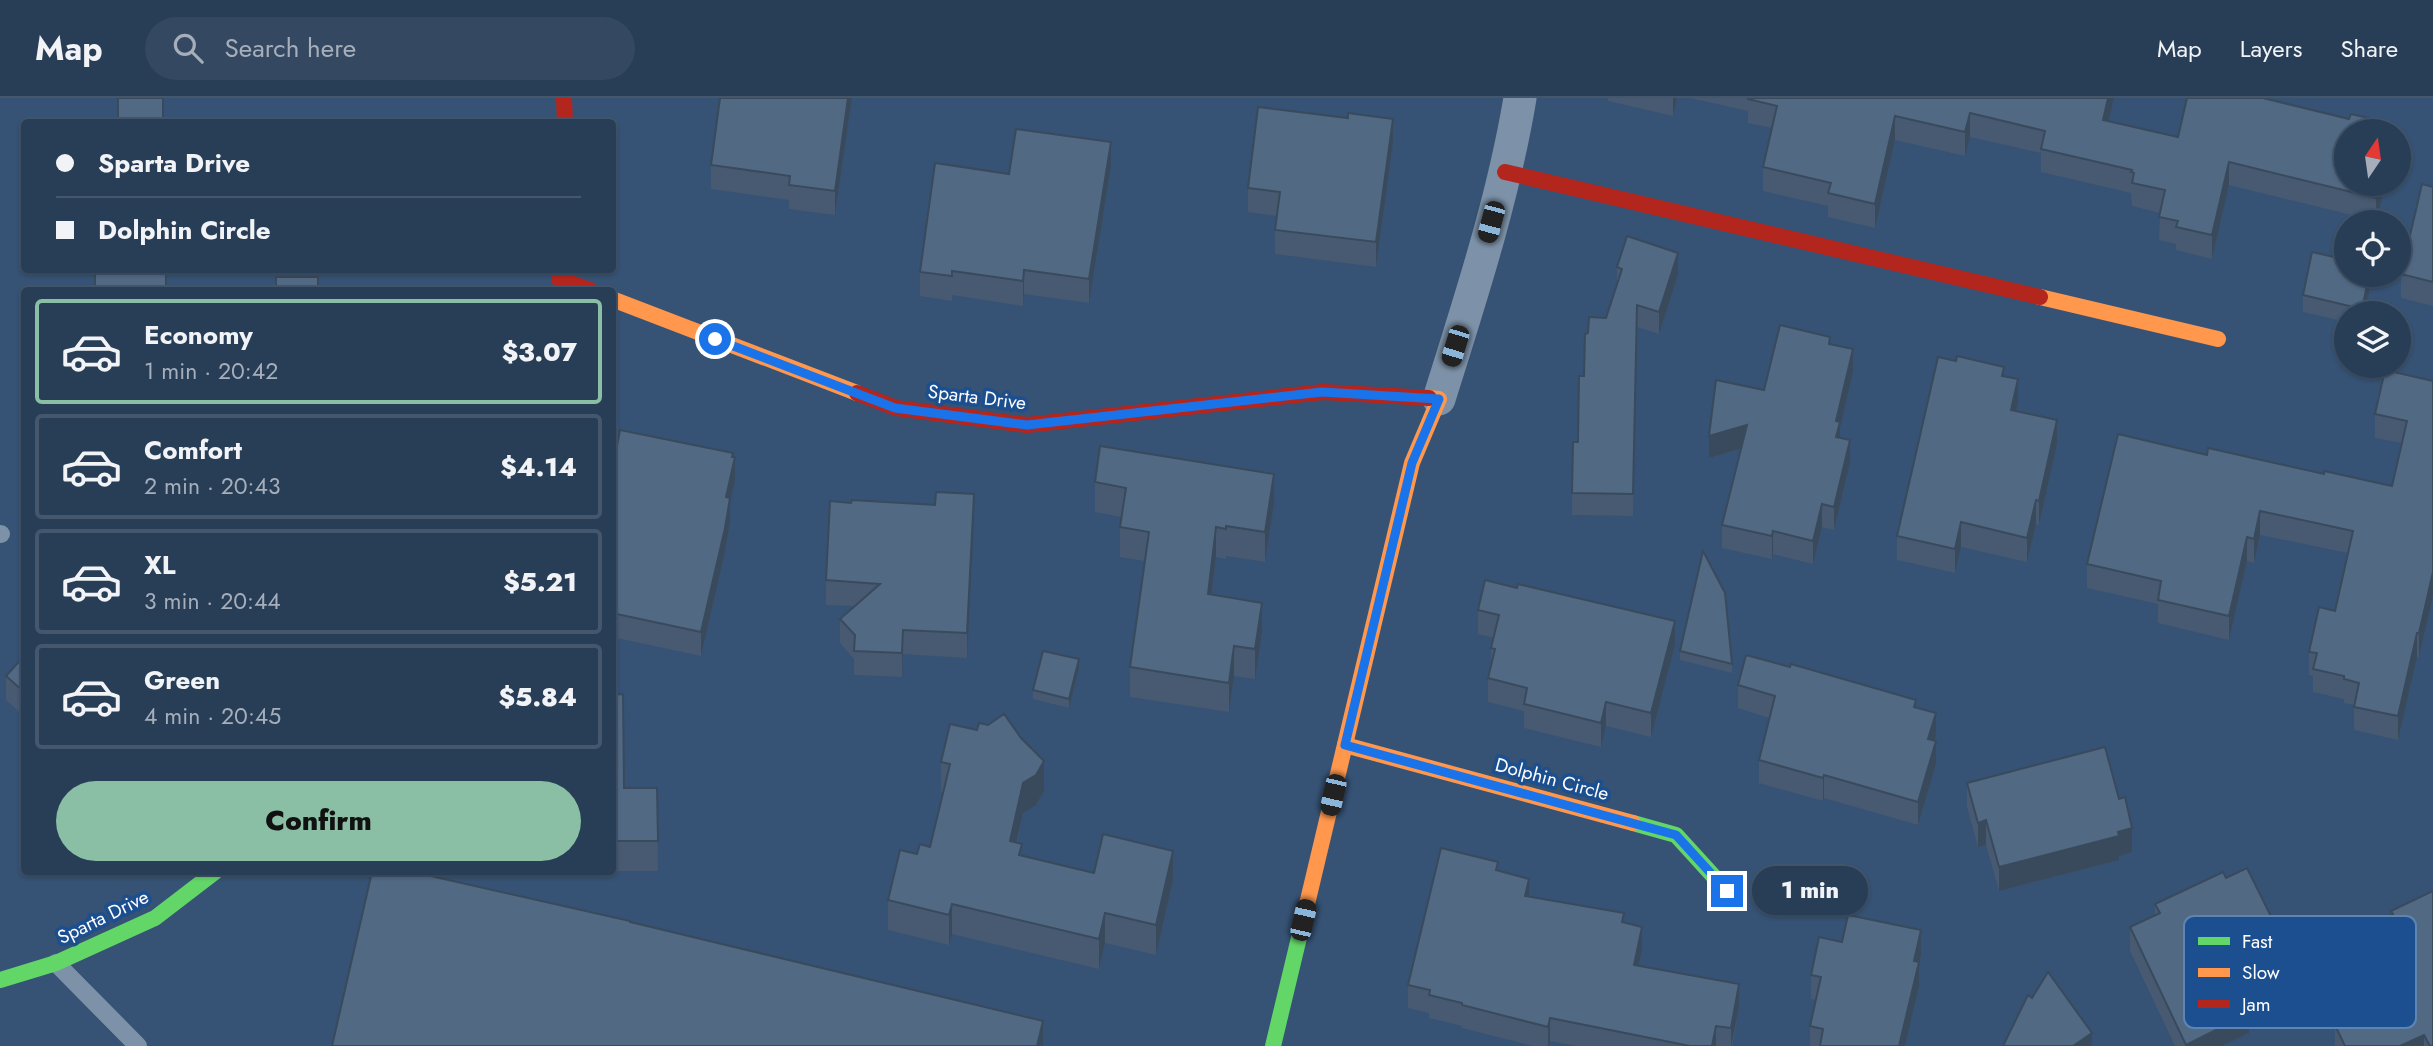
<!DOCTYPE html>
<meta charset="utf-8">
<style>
body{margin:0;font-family:Jost,sans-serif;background:#344961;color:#f1f3f6;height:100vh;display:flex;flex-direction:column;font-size:26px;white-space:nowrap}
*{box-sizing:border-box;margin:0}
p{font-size:23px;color:#a5aeba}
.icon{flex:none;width:38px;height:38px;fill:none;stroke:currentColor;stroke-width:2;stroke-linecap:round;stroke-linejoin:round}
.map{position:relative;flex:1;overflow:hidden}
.drawer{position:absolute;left:21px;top:189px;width:595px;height:588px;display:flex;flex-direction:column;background:#283e57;border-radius:7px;box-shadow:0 2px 5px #0004,0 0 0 2px #44576d}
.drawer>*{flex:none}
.top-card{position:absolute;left:21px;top:21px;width:595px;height:154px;border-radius:7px;box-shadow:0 2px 5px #0004,0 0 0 2px #44576d;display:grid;align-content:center;height:154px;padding:0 35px;background:#283e57}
.needle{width:46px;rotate:13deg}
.controls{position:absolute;left:2334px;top:21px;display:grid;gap:14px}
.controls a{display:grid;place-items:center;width:77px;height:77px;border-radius:50%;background:#283e57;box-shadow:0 2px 5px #0004,0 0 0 2px #44576d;font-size:35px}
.end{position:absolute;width:32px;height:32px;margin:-16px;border:9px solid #1a73e8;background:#fff;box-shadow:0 0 0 4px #fff}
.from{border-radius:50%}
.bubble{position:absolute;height:49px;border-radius:24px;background:#283e57;box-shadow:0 2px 5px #0004,0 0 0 2px #44576d;font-size:23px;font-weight:800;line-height:49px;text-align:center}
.car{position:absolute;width:21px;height:42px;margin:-21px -10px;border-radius:9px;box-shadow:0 0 5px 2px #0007;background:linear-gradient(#222 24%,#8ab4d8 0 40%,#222 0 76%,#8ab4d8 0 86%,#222 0)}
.top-card b{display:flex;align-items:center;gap:24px;height:66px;font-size:26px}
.top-card b+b{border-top:2px solid #44576d}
.top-card i{width:18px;height:18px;background:#f1f3f6}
ul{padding:12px 0 0;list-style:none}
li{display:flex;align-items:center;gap:21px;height:105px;margin:0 14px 10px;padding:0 21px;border:4px solid #44576d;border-radius:7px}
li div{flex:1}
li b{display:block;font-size:26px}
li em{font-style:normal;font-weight:800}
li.selected{border-color:#8abfa5}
li>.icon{width:63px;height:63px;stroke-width:1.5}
.primary-button{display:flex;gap:14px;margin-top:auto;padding:14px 35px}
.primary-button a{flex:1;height:80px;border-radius:42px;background:#8abfa5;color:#111;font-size:28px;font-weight:800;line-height:80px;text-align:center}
header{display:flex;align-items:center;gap:42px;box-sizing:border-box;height:98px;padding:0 35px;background:#283e57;border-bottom:2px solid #44576d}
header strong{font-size:33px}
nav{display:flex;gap:38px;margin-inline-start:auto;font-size:24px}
.search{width:490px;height:63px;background:#344961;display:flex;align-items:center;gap:18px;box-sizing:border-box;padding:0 24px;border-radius:38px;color:#a5aeba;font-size:26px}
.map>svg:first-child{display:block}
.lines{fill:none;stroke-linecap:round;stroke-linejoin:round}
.lane{stroke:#7d92a8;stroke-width:18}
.street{stroke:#7d92a8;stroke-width:33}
.fast{stroke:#63d668;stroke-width:16}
.slow{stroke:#ff974d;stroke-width:16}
.jam{stroke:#b3261e;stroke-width:16}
.wall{fill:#475a72}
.shaded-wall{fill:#394a5c}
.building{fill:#526984;stroke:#394a5c;stroke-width:2}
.route{stroke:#1a73e8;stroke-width:9}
.labels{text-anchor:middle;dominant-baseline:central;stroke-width:7;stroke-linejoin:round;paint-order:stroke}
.street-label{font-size:19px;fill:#fff;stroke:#1b4f8f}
.key{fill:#1b4f8f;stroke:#5f84b1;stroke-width:2}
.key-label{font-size:19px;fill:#fff}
</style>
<header>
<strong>Map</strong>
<div class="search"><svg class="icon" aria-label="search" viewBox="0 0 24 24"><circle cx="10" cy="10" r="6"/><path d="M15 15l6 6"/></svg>Search here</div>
<nav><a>Map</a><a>Layers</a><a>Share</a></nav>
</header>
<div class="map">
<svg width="2433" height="948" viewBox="0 0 2433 948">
<rect width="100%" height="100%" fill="#365274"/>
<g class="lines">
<g class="lane">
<path d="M0,436h1"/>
<path d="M56,865l82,83"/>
</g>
<path class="street" d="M1439,301c31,-99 64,-199 81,-301"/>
<g class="fast">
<path d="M1633,725l43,12 51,56"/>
<path d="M0,882l56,-17 99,-45 60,-46"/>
<path d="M1273,948l30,-125"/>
</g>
<g class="slow">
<path d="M2040,199l178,42"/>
<path d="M612,201l245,94"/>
<path d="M1345,647l288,78"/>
<path d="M1303,823l109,-458 27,-64 -10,-1"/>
</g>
<g class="jam">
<path d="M564,0l1,24"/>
<path d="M1505,74l535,125"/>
<path d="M559,181l31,11"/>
<path d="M857,295l39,15 131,17 296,-33 106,6"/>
</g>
</g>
<g class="wall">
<path d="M852,0l-17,117 -46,-6v-9l-78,-11v-24z"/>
<path d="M1608,0h69l-4,18 -65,-15z"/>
<path d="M1690,0h424l-6,23 70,16 216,-6 -47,53h39l-10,37 -147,-36 -17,74 -36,-9v-6l-17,-4 1,-27 -28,-7 -1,-13 -90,-21v-19l-71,-16 -5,19 -70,-16 -20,88 -47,-11v-11l-65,-15v-24l9,-39 -24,-5v-12z"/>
<path d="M1393,45l-17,124 -101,-13v-24l2,-14 -29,-4v-24z"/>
<path d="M1111,68l-22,137 -65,-9 -1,12 -71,-11v6l-32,-5v-24l89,-98z"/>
<path d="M2433,89v119l-32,-8v-24z"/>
<path d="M1617,169l61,8 -19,59 -22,-7 -4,189 -61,-1v-22l16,-160 18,-15 11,-33z"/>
<path d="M2371,177v8l-6,30h-18v9l-44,-10v-17z"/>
<path d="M1830,246l23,28 -13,56v10l10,25 -16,67 -12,-3 -9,37 -40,-10 -1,5 -50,-11v-23l19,-76 -32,9 55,-68z"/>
<path d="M2004,278l14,28 -1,7 40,33 -18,81 -3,-1 -9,38 -66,-15 -6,26 -58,-13v-24z"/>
<path d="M2433,283v215l-14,61h-2l-19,83 -44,-10v-25l-10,-2v-4l-31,-7v-16l-4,-1v-23l26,-41 13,-58 -88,-18 -6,28 -7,-2 -18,79 -71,-17v-19l-71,-16v-24l120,-109 185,31 10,-43 -27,-5v-24z"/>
<path d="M612,358l121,1 2,24 -5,22v19l-5,30 -24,104 -89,-19z"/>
<path d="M1095,384l179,22 -9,58 -39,-6v3l-10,-2 -4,37 50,39 -7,46 -21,-3 -5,36 -99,-15v-30l15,-106 -25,-4v-30l1,-10 -26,-5z"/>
<path d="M974,421l-7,139 -64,-4 -1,23 -48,-2v-16l-14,-16v-24l15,-13 -29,-1v-25z"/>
<path d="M1478,512l197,35 -24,92 -45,-11 -5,21 -77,-19v-17l-36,-9v-24l3,-13v-17l3,-10 -16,-4z"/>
<path d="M1680,553l52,13v9l-52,-13z"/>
<path d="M24,558v60l-18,-16v-24z"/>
<path d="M1079,570l-10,40 -36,-9v-9z"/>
<path d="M1738,587l178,22 20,29 -1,4 1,24 -18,61 -94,-27 -1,3 -64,-18v-23l10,-42 -31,-10z"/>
<path d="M612,597l12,93h33l1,83h-46z"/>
<path d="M941,664l103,29 -8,14 -13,8 -6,30 5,13 72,17 79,7 -17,75 -51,-12 -6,26 -147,-35 -3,11 -61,-15v-30l29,-46 13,-7 13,-55h-2z"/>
<path d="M1967,685l165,69 -13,4v4l-120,31 -13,-46 -8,2 -11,-40z"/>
<path d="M1498,773l31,25 95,27 18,27 -3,16 100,41 -7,39h-155l-27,-5 -1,5h-16l-71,-18v-2l-33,-8v-5l-21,-5v-23z"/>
<path d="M428,774h171l-171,1z"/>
<path d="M2226,780l70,114 -32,14v13l-15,7v7l-25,12v1h-49l-45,-95v-24l25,-12v-11z"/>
<path d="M2433,793v155h-98v-21l39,-18v-4l8,-4 -11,-22v-16l-4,-10v-24l24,-12v-4z"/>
<path d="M1842,844l79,13 -2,9v22l-14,60h-95v-20l6,-26 -5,-1v-24z"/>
</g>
<g class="shaded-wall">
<path d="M848,0h4l-17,117v-24z"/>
<path d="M1673,0h4l-4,18z"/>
<path d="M2108,0h6l-11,45v-23z"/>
<path d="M1970,15v24l-5,19v-24z"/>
<path d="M1895,18v24l-20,88v-24z"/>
<path d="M1393,21v24l-17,124v-25z"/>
<path d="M1111,44v24l-22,137v-24z"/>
<path d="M2229,64v23l-17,74v-24z"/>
<path d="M2380,86h6l-10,37v-23z"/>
<path d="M1678,155v22l-19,59v-22z"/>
<path d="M1024,172v24l-1,12v-25z"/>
<path d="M2369,177h2v8l-6,30h-3z"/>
<path d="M1853,251v23l-13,56v16l-4,16v-39z"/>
<path d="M2018,281v25l-7,30v-24z"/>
<path d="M2057,322v24l-18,81v-24z"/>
<path d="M1747,327v22l-38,11v-22z"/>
<path d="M1850,342v23l-16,67v-23z"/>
<path d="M733,355v13l2,-9v24l-5,22v19l-5,30 -24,104v-24l25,-135z"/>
<path d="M1274,376v30l-9,58v-30z"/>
<path d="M974,396v25l-7,139v-25z"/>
<path d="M2036,402v24l-9,38v-24z"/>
<path d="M1822,406v23l-9,37v-23z"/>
<path d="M2260,413v24l-6,28v-24z"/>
<path d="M1961,424v25l-6,26v-24z"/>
<path d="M1216,429v30l-8,66v-29z"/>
<path d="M1773,433v23l-1,5v-23z"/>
<path d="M2247,439v24l-18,79v-24z"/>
<path d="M2433,474v24l-14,61v-24z"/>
<path d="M1262,505v30l-7,46v-30z"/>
<path d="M1675,523v24l-24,92v-24z"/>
<path d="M903,532v24l-1,23v-24z"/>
<path d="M2417,535v24l-19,83v-24z"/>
<path d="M1234,548v30l-5,36v-29z"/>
<path d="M1079,561v9l-10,40v-9z"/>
<path d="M1606,604v24l-5,21v-24z"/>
<path d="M1936,615v23l-8,26v-23z"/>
<path d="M1936,643v23l-18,61v-23z"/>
<path d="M1044,663v30l-8,14 -13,8 -13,58v-30l13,-58z"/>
<path d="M1824,677v23l-1,3v-23z"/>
<path d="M1986,722v25l-8,2v-24z"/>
<path d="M2132,730v24l-13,4v4l-120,31v-24z"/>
<path d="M1173,753v29l-17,75v-30z"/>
<path d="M1529,781v23l-4,-6z"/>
<path d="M952,806v30l-3,11v-30z"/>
<path d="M1105,815v30l-6,26v-30z"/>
<path d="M1642,829v23l-8,38v-23z"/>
<path d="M1921,832v25l-2,9v22l-14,60h-6l15,-85z"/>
<path d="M2296,869v25l-32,14v13l-15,7v7l-25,12v1h-38v-1l36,-23 24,-19 13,-18z"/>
<path d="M1739,886v23l-8,39v-18z"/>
<path d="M1550,920v23l-1,5h-1v-19z"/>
<path d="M1043,923v25h-6z"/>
<path d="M1716,928v20h-4z"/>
<path d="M2092,935v13h-19z"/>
<path d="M2424,937v11h-24z"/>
</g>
<g class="building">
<rect x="118" y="0" width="45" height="24"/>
<path d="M720,0h128l-13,93 -46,-6 1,-9 -79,-11z"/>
<path d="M1748,0h360l-5,22 75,17 9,-39h76l86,21 2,-5 43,10 -1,7h-46v53h33l-4,14 -147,-36 -17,73 -36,-8 2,-6 -19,-4 6,-27 -33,-7 2,-10 -3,-1 1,-2 -91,-21 4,-18 -75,-18 -5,19 -70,-16 -20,88 -47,-11 3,-10 -68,-16 14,-61 -29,-7z"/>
<path d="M1258,9l90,11v-5l45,6 -17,123 -101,-12 5,-38 -32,-4z"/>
<path d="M1016,31l95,13 -22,137 -65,-9 -1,11 -71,-10v5l-32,-4 15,-109 74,11z"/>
<path d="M2422,86l11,3v95l-32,-8z"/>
<path d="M1627,138l51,17 -19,59 -22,-7 -4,189 -61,-1 1,-51h5l1,-66h5l1,-42 3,-1 1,-16 17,1 16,-49 -5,-2z"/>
<path d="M2312,154l35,8v15h22l-7,34 -59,-14z"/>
<path d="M166,175v17h-71v-16z"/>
<rect x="276" y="179" width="42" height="13"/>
<path d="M1780,227l50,12 -1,7 24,5 -17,72 4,1 -4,15 14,3 -16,67 -12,-3 -9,37 -40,-10 -1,5 -50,-11 25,-100 -38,11 7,-56 48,10z"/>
<path d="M1957,258l47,11 -2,9 16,3 -7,31 46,10 -18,81 -3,-1 -9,38 -66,-16 -6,27 -58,-13 41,-179 18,4z"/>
<path d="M2385,272l48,11v191l-14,61h-2l-19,83 -44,-9 5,-24 -15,-4v-3l-31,-7 4,-16 -8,-1 10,-45 16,4 18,-80 -93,-20 -6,28 -7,-2 -18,79 -71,-16 3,-19 -74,-17 31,-130 89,21 1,-7 116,26v-3l68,15 15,-65 -32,-7z"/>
<path d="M620,332l113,23 -1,4h3l-9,40 4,1 -5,30 -24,104 -89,-19v-157h3z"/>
<path d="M1100,348l174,28 -9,58 -39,-6v3l-10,-2 -8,67 54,9 -7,46 -21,-3 -5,37 -99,-16 19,-135 -29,-5 6,-39 -31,-6z"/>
<path d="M936,394l38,2 -7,139 -64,-3 -1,23 -48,-2 1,-16 -15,-16 40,-35 -54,-4 4,-79 21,2 1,-3 83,5z"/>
<path d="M1703,453l22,42 7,71 -52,-13z"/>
<path d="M1485,482l32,8 1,-4 157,37 -24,92 -45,-11 -5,21 -77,-19 3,-16 -39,-10 7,-29 -4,-1 8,-33 -21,-5z"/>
<path d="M1043,553l36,8 -10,40 -36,-9z"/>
<path d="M1746,557l44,12 1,-3 125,36 -2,7 22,6 -8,26 8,2 -18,61 -94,-27 -1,3 -64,-18 16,-64 -37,-11z"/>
<path d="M24,558v36l-18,-16z"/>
<path d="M623,596l1,94h33l1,53h-46v-146z"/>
<path d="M1004,616l17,24 23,23 -8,14 -13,8 -13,58 12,3 -3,11 75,18 9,-39 70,17 -17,74 -51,-12 -6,26 -147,-35 -3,11 -61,-15 12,-50 17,4 3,-10 10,3 20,-83 -9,-2 9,-38 27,6 2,-7 9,2z"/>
<path d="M2105,649l14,52 6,-2 7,31 -14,4 1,4 -120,31 -13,-47 -8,3 -11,-40z"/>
<path d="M1441,750l57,14 -2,8 33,9 -4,17 99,17 -2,9 20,5 -8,38 105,19 -8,44 -15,-2 -4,20h-22l-140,-28 -2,9 -86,-22v-2l-33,-8 1,-5 -22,-5z"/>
<path d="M2247,770l49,99 -37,18 5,10 -18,8 3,6 -27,13 2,4 -38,19 -56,-118 30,-14 -5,-9 68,-32 3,6z"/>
<path d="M372,774h41l217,49v1l413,99 -6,25h-705z"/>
<path d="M2433,793v155h-3l-6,-11 -24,11h-55l-10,-21 41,-19 -2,-3 18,-9 -21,-41 7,-3 -11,-23 26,-13 -2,-3z"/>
<path d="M1848,817l73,15 -7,31 5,1 -20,84h-79l3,-17 -13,-3 11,-49 -10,-2 8,-38 23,5z"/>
<path d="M2048,874l44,61 -19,13h-70l25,-51 4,3z"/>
</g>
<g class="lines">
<path class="route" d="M715,241l180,69 132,17 295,-33 117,7 -27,64 -67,282 331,90 51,56"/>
</g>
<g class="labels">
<g class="street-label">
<text transform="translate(977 299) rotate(7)">Sparta Drive</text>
<text transform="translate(1552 681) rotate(15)">Dolphin Circle</text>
<text transform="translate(103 819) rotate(-26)">Sparta Drive</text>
</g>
</g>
<rect x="2184" y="818" width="232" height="112" rx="10" class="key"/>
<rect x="2198" y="839" width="32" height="8" fill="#63d668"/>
<rect x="2198" y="870" width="32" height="9" fill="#ff974d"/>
<rect x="2198" y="902" width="32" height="8" fill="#b3261e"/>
<g class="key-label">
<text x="2242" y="850">Fast</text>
<text x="2242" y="881">Slow</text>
<text x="2242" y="913">Jam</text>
</g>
</svg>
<div class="controls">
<a><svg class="needle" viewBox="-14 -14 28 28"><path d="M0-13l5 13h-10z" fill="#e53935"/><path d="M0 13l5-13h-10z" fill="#a5aeba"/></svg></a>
<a><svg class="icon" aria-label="locate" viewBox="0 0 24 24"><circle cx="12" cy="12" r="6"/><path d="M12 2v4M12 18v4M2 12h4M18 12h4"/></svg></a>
<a><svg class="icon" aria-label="layers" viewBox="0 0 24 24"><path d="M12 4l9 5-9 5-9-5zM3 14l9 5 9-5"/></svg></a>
</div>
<i class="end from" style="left:715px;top:241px"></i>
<i class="end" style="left:1727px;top:793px"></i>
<div class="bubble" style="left:1752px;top:768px;width:116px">1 min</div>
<i class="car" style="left:1491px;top:124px;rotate:195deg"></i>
<i class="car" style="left:1455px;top:248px;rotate:197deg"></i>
<i class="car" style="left:1333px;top:697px;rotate:193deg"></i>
<i class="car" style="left:1303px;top:822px;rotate:13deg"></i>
<div class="top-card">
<b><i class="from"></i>Sparta Drive</b>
<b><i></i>Dolphin Circle</b>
</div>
<section class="drawer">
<ul>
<li class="selected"><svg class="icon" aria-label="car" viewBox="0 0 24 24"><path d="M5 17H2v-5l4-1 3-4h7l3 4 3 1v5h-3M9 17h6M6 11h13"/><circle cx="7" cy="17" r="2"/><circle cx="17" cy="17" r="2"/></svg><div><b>Economy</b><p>1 min · 20:42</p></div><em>$3.07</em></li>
<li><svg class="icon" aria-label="car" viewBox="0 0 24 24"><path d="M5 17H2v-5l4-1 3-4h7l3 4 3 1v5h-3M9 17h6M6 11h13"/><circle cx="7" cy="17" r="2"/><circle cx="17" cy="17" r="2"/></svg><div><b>Comfort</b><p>2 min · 20:43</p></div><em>$4.14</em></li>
<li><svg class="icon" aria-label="car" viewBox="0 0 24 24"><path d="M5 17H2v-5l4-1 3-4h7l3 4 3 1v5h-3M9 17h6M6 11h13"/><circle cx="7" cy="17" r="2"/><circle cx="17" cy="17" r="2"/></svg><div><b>XL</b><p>3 min · 20:44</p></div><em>$5.21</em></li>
<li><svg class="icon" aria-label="car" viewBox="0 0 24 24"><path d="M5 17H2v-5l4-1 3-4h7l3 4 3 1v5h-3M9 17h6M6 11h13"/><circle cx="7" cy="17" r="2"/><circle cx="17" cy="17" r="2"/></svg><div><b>Green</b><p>4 min · 20:45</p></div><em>$5.84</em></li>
</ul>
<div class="primary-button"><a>Confirm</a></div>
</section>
</div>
